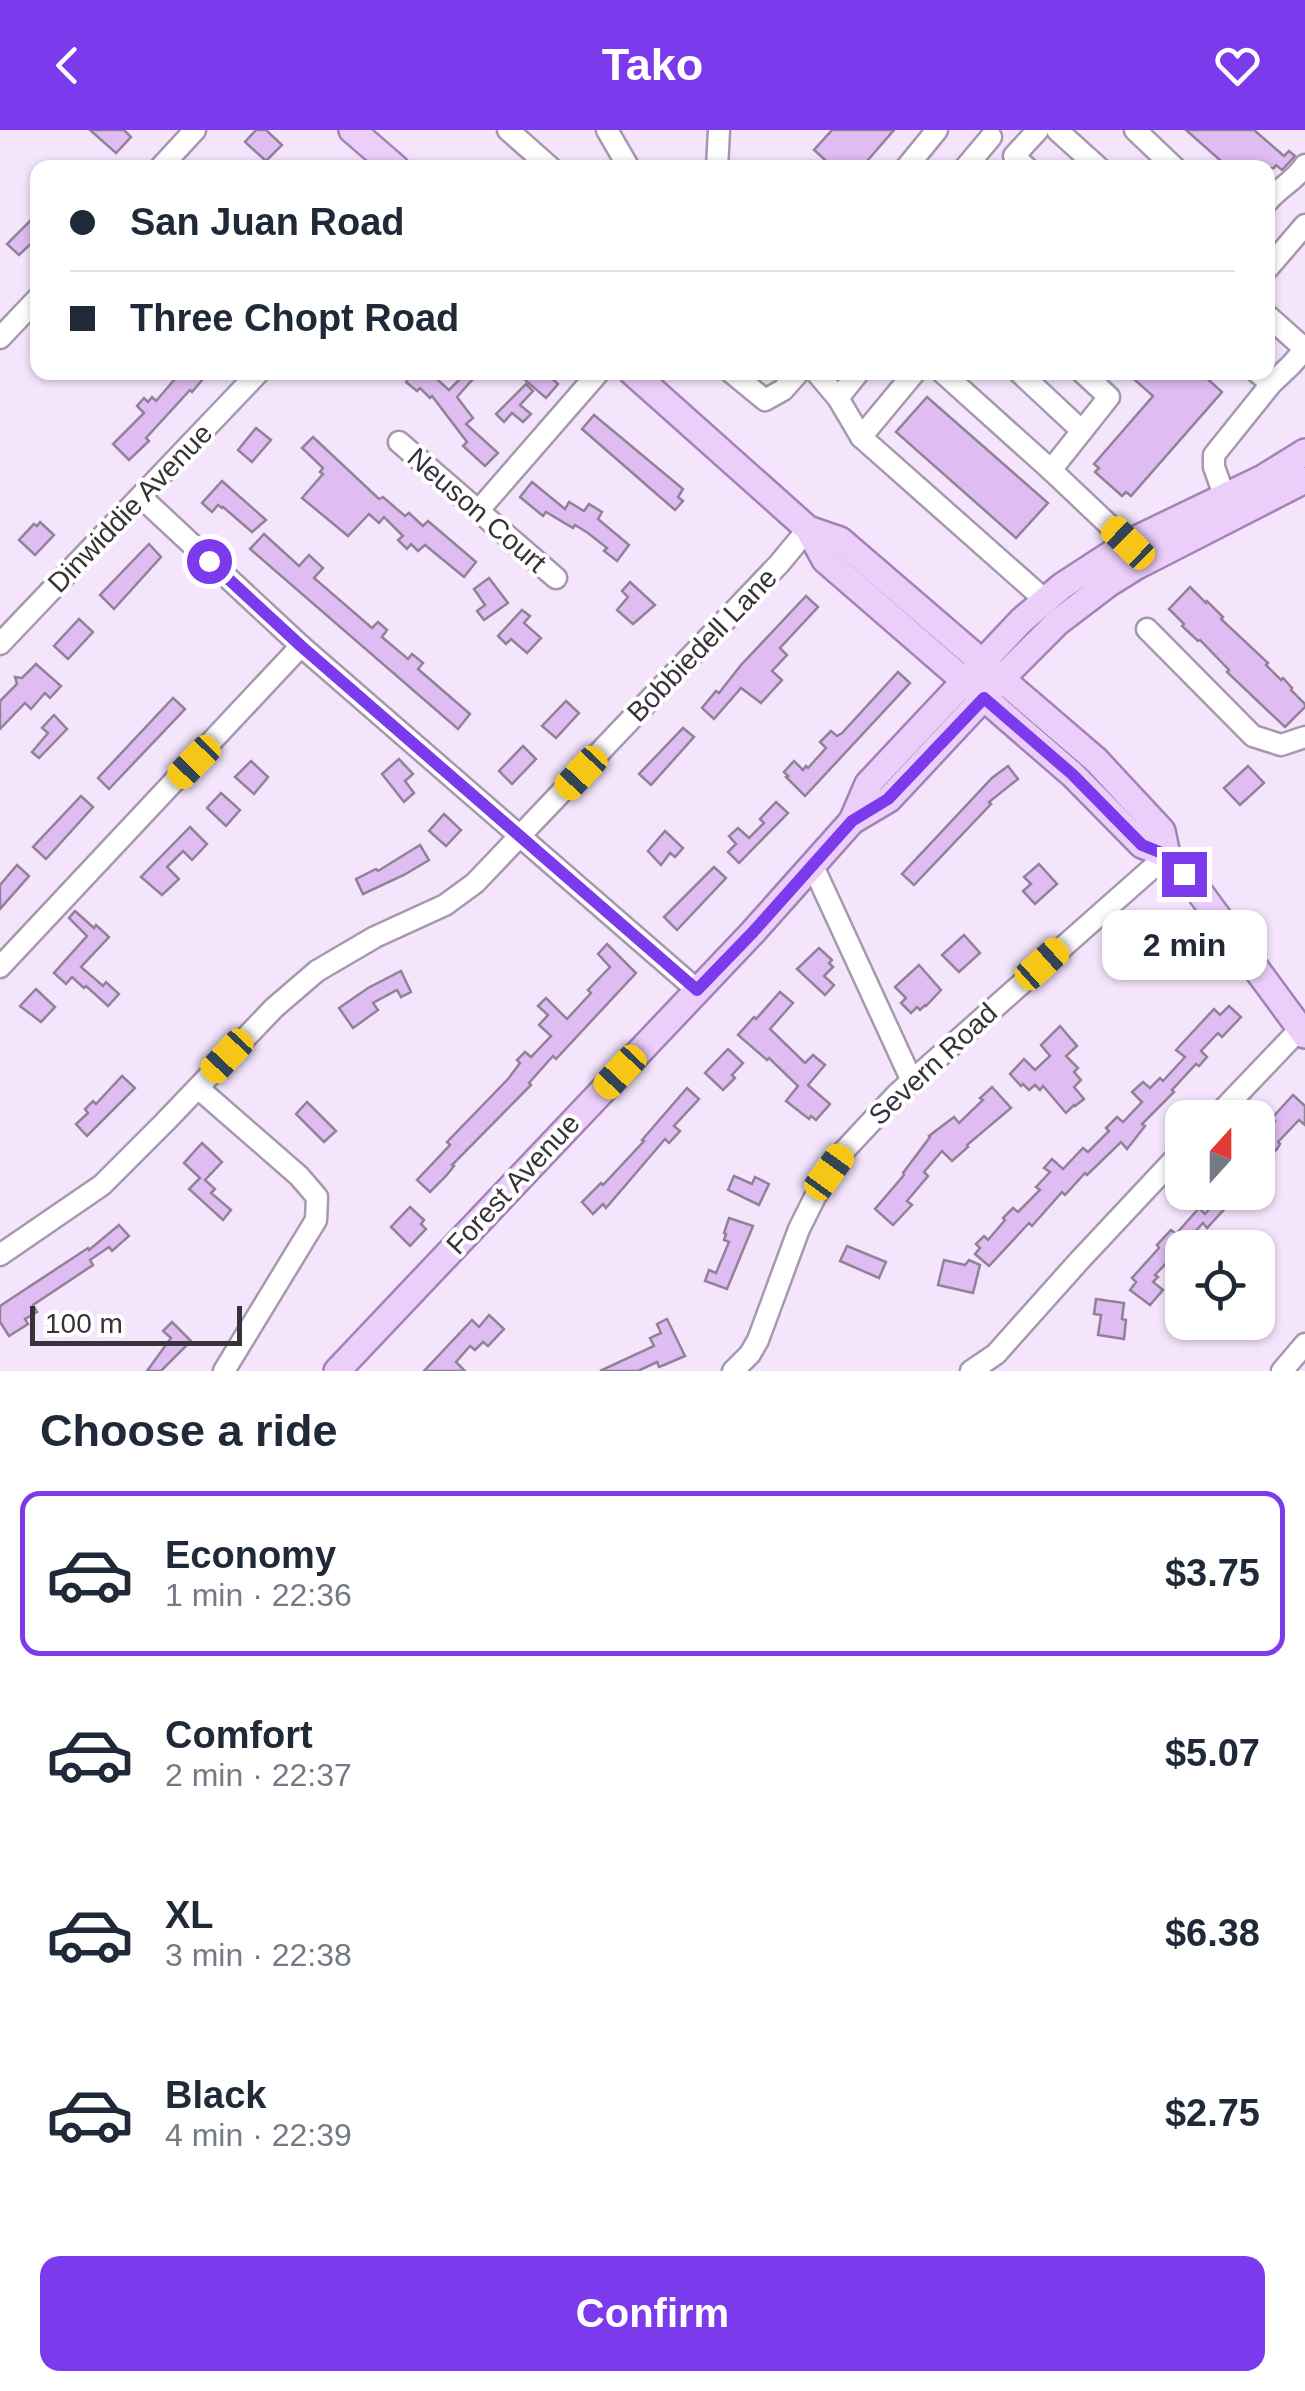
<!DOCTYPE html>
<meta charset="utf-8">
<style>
body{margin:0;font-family:Helvetica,sans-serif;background:#f2f2f3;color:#1f2937;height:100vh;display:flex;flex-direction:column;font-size:38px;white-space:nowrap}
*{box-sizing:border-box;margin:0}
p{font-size:32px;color:#747a83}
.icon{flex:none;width:55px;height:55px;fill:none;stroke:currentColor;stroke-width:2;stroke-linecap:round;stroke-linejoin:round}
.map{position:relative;height:1241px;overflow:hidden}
.drawer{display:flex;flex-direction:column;background:#fff;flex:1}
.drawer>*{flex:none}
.hud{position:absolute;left:30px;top:30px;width:1245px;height:220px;border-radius:20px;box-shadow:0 2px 8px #0004;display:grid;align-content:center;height:220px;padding:0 40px;background:#fff}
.needle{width:65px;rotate:21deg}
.fabs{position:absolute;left:1165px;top:970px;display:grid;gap:20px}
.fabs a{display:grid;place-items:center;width:110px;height:110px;border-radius:20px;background:#fff;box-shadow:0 2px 8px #0004;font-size:50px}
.scale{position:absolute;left:30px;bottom:25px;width:212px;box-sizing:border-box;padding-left:10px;border:5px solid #38323b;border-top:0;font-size:28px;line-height:35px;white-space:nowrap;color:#38323b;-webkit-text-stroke:8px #fff;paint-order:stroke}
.end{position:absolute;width:45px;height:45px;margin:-22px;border:12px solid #7c3aed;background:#fff;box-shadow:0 0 0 5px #fff}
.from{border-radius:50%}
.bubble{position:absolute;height:70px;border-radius:20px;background:#fff;box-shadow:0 2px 8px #0004;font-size:32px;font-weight:800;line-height:70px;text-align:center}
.car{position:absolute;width:30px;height:60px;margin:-30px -15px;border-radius:12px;box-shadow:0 0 8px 2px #0007;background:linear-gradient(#f5c518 24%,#345 0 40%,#f5c518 0 76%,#345 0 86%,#f5c518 0)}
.hud b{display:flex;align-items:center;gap:35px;height:95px;font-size:38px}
.hud b+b{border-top:2px solid #e0e1e3}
.hud i{width:25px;height:25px;background:#1f2937}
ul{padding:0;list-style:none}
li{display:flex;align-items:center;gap:30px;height:165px;margin:0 20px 15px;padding:0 20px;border:5px solid transparent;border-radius:20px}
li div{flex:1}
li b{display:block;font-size:38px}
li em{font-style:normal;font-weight:800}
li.selected{border-color:#7c3aed}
li>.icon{width:90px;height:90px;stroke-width:1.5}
h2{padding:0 40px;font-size:45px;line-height:120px}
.primary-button{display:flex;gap:20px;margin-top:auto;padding:20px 40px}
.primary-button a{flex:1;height:115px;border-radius:20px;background:#7c3aed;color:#fff;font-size:40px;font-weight:800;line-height:115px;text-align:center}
header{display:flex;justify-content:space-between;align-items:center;height:130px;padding:0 40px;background:#7c3aed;color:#fff;font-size:45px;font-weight:800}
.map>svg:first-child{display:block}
.building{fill:#dfbcf2;stroke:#908297;stroke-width:2.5}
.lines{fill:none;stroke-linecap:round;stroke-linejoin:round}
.minor-casing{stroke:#a698ae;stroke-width:25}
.major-casing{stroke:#a382b5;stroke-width:30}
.minor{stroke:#fff;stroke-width:20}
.major{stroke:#ebcefa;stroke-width:25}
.route{stroke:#7c3aed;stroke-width:12}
.labels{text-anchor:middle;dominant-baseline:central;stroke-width:8;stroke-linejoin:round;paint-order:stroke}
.street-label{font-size:28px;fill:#38323b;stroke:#fff}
</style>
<header><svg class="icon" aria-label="back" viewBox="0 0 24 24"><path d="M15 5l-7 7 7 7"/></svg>Tako<svg class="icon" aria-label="heart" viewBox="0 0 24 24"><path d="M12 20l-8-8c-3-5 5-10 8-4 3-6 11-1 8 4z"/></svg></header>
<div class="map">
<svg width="1305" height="1241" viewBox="0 0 1305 1241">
<rect width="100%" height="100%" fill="#f4e5fc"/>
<g class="building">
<path d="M90,0h34l7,7 -15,16z"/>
<path d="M256,0h10l16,15 -16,16 -21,-19z"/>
<path d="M832,0h62l-33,38h-27l-20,-18z"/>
<path d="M1186,0h68l30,26 5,-5 6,5 -13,14 -6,-5 -2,3h-45z"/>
<path d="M38,83v24l-19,18 -12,-11z"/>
<path d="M181,242h28l-17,20 -2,-2 -44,48 3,3 -20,19 -16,-16 31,-31 -7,-7 7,-8 4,4 4,-5 4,4z"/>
<path d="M414,242h15l20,18 16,-16 7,6 -15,17 16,21 -7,6 32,29 -13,13 -22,-20 4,-4 -35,-46 -2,2 -10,-10 -3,3 -11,-9z"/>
<path d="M516,242h29l13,12 -12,14z"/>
<path d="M1126,242h74l22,20 -91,104 -5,-4 -4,4 -27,-24 4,-4 -5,-4 59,-68z"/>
<path d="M526,254l7,7 -13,14 11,9 -8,8 -11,-9 -8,9 -8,-8z"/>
<path d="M927,267l121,106 -32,35 -120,-106z"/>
<path d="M594,285l89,74 -5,8 5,4 -8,9 -93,-81z"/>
<path d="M256,298l15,12 -19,22 -14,-12z"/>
<path d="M313,307l66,62 4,-2 22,19 4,-3 14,13 5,-5 48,41 -12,15 -39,-32 -7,6 -7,-7 -4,5 -9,-9 5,-4 -19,-19 -5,6 -10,-9 -21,22 -46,-38 21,-24 -3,-2 3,-4 -21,-20z"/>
<path d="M222,351l44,39 -14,12 -29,-25 -1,1 -4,-3 -6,7 -10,-9z"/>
<path d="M532,352l33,27 4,-7 15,9 5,-7 13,8 -4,7 31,26 -12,16 -13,-10 3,-3 -19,-15 -13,-8 -2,3 -27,-16 -3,4 -23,-19z"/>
<path d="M40,392l14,13 -19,20 -16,-15 15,-16 3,2z"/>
<path d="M264,404l35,32 10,-11 14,13 -9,10 58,50 6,-6 9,8 -5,7 26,22 4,-5 11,9 -5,6 52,45 -12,15 -208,-180z"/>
<path d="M149,414l12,13 -47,52 -14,-14z"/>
<path d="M489,448l19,25 -24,17 -7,-9 8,-6 -11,-16z"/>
<path d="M630,452l25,23 -22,19 -16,-14 11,-13 -6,-6z"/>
<path d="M1190,457l16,16 1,-2 16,16 -2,2 47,44 -2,2 15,15 2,-2 9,10 -1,2 14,14v3l-20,20 -58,-55 2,-2 -29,-30 -2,1 -16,-15 2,-2 -15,-15z"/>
<path d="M806,466l12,11 -38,41 7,7 -15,16 10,9 -21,23 -20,-15 -27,31 -12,-11 14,-17 3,2 22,-28z"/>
<path d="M522,480l8,6 -6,7 17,15 -14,15 -16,-14 -5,5 -8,-8z"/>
<path d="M79,489l14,13 -25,27 -14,-13z"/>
<path d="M36,534l25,22 -11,12 -5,-5 -14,16 -6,-6 -25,26v-28l17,-17 -2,-7 7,1z"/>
<path d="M898,542l12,11 -105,113 -19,-19 2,-1 -4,-4 10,-11 9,9 3,-4 2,2 18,-20 -6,-6 11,-11 6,5 5,-3z"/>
<path d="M173,568l12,11 -76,80 -11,-11z"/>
<path d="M566,571l13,12 -23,25 -14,-12z"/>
<path d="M54,585l13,14 -28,29 -7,-6 16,-19 -6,-5z"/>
<path d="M683,598l11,9 -43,48 -12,-11z"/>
<path d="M523,616l13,13 -24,25 -13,-13z"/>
<path d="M399,629l14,15 -8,7 9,12 -10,9 -22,-28z"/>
<path d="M251,631l17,16 -14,17 -19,-17z"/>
<path d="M1008,636l10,13 -29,23 2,2 -77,81 -12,-11 90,-96z"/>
<path d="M1248,636l16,17 -24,22 -16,-17z"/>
<path d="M221,663l19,17 -14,16 -19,-18z"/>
<path d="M81,666l12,11 -47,52 -13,-12z"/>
<path d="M776,672l12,11 -49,50 -11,-11 8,-8 -7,-8 9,-8 11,10 15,-15 -4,-4z"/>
<path d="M444,684l17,16 -15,16 -17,-15z"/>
<path d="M190,697l17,17 -15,16 -9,-9 -16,16 12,12 -17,16 -21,-18z"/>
<path d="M665,701l18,17 -8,9 -5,-4 -9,12 -13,-14z"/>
<path d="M420,715l9,15 -25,15 -41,19 -7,-15 20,-10 2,2z"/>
<path d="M1039,734l18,20 -22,20 -12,-13 8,-7 -7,-7z"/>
<path d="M17,735l12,11 -29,33v-24z"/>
<path d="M714,737l12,11 -49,52 -13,-13z"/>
<path d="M75,781l19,17 2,-3 13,12 -28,30 22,19 3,-4 13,12 -11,12 -22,-20 -2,2 -12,-11 -6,7 -12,-11 33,-37 -18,-18z"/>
<path d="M964,805l16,18 -21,19 -17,-17z"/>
<path d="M607,814l29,29 -80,86 -3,-3 -24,27 2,2 -6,6 -73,74 2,1 -8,10 -16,16 -13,-12 33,-35 -3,-3 61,-63 12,-16 -3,-3 8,-8 6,5 20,-21 -12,-11 9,-10 -10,-9 8,-8 21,21 24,-26 -3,-3 22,-23 -12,-13z"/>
<path d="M819,818l13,12 -3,3 4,4 -9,9 10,9 -9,10 -28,-26z"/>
<path d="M919,835l22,25 -15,16 -1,-1 -5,5 -3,-3 -6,6 -10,-10 5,-5 -11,-11z"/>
<path d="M401,841l10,21 -10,5 -4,-7 -24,13 5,7 -25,18 -14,-20 29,-20z"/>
<path d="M36,859l19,18 -14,15 -21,-16z"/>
<path d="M780,862l13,11 -23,26 35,34 8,-8 12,10 -17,20 22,19 -14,16 -5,-4 -2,3 -23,-18 12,-15 -29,-28 -2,2 -29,-25 16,-18 2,2z"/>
<path d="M1229,876l12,11 -19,20 -4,-4 -17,18 6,6 -8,9 -3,-2 -24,26 2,2 -32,32 3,2 -18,23 -6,-7 -34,33 -2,-2 -20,22 -3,-3 -30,34 -3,-3 -40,43 -14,-12 5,-6 -4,-4 8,-8 4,4 17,-20 -2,-2 10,-10 5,4 22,-22 -4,-3 14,-15 -6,-4 8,-9 11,10 20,-21 5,4 21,-21 -3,-3 11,-11 6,5 19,-20 -10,-10 11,-10 7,6 10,-10 3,3 22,-24 -9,-7 38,-41 6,6z"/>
<path d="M1060,896l17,20 -11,10 12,12 -4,4 7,8 -7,7 10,12 -9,7 -1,-1 -8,8 -23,-27 -3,4 -5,-5 -6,5 -6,-6 -2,2 -11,-12 14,-15 11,11 15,-14 -9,-11z"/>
<path d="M728,919l15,14 -11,12 3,3 -12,12 -18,-17z"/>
<path d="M122,946l13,12 -48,48 -11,-12 12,-11 -3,-4 8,-8 3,3z"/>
<path d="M992,957l19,21 -44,37 1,2 -16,14 -10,-10 -18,21 4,4 -21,25 5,4 -19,20 -18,-16 29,-34 -1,-2 27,-36 -1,-1 25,-19 5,6 24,-23 -3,-2z"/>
<path d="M687,958l12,11 -25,27 6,5 -11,12 -4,-4 -59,69 -3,-4 -10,10 -11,-12 19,-19 2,2 41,-44 -2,-1z"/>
<path d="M1293,965l12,11v19l-6,-5 -21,22 2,2 -3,5 -19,19v-28l17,-19 -3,-3z"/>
<path d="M307,972l29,29 -12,11 -28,-28z"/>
<path d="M202,1013l20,19 -17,18 10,9 -4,4 20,17 -8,10 -34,-31 11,-11 -16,-15z"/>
<path d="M734,1046l18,8 3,-7 14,7 -10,21 -31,-15z"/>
<path d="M1224,1062h16l-33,36 -4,-5 -18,20 -3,3v19l-9,-9 -18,19 3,2 -5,5 10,8 -13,15 -20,-15 6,-8 -4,-4 27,-30 -2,-3 14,-15 5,4 23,-26 6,6z"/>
<path d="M410,1077l14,13 -3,4 5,5 -16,17 -19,-19z"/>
<path d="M729,1088l24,8 -26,63 -22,-8 4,-11 7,3 13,-31 -5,-2 2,-6 -2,-1z"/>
<path d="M119,1095l10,11 -17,15 -3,-4 -19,13 3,5 -60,40 4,7 -12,7 3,5 -19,12 -9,-14v-16l88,-58 1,2z"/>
<path d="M847,1116l39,16 -7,16 -39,-17z"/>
<path d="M944,1130l21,5 4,-5 11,5 -7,28 -35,-8z"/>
<path d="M1096,1169l28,4 -2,16 4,1 -2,19 -26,-4 3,-20 -7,-1z"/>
<path d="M489,1185l15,14 -16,17 -5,-4 -8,8 -5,-4 -14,16 9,9h-41l48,-51 7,7z"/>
<path d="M667,1189l18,37 -21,9 -5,2 -2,-5 -19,9h-38l54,-25 -4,-8 11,-5 -4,-9z"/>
<path d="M172,1192l19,19 -30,30h-14l24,-33 -8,-7z"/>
</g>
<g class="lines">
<g class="minor-casing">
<g id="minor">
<path d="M508,0l43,38"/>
<path d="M607,0l22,38"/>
<path d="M1057,0l42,38"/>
<path d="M1135,0l40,38"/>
<path d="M160,38l35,-38"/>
<path d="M717,38l2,-38"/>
<path d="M906,38l31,-38"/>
<path d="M965,38l26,-31"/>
<path d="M1027,38l-13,-12 24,-26"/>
<path d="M1268,71c14,-16 26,-19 37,-36"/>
<path d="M1268,138l37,-43"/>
<path d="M1268,186l37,33"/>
<path d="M0,208l38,-40"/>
<path d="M731,242l34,28 18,-10 16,-18"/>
<path d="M816,242l22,26 21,-26"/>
<path d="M942,242l109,98"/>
<path d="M1019,242l63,59 -31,39 77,73"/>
<path d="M1257,242l14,12 20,-19 14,-16"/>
<path d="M838,268l23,39 184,163"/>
<path d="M1082,301l27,-34 -27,-25"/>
<path d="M861,307l54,-65"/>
<path d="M399,312l157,136"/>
<path d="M1224,365l-10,-28v-12l57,-71"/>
<path d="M141,367l160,149 396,344"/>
<path d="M478,381l121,-139"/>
<path d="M1147,499l106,107 28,9 24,-8"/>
<path d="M0,514l259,-272"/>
<path d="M812,734l100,217"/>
<path d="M0,837l301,-321"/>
<path d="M198,958l101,88 18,21 -1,23 -92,151"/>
<path d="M1215,988l85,-89"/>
<path d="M0,1125l102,-70 63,-63 109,-114 43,-37 58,-34 70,-32 30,-22 304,-319 29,-35"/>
<path d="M733,1241l17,-17 8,-14 41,-111 16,-32 28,-45 54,-58 270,-239"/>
<path d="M971,1241l25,-17 83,-93 103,-110"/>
<path d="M1282,1241l23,-27"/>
</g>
</g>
<g class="major-casing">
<g id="major">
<path d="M352,0l44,38"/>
<path d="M632,242l176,157 17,31 248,215 69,70 25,10 34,39 104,141"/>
<path d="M808,399l32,11 256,220 66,71 5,24"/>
<path d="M852,691l16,-37 153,-163 41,-35 66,-43 135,-65 42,-26"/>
<path d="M337,1241l416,-439 99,-111 37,-22 113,-121 56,-56 50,-38 29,-18 168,-86"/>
</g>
</g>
<use href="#minor" class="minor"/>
<use href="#major" class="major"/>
</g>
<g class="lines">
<path class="route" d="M209,431l92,85 396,344 56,-58 99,-111 36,-22 96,-101 88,76 70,71 25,10 17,19"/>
</g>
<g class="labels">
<g class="street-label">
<text transform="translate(130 378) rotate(-46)">Dinwiddie Avenue</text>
<text transform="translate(477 380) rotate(41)">Neuson Court</text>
<text transform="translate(702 515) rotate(-46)">Bobbiedell Lane</text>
<text transform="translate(933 934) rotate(-43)">Severn Road</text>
<text transform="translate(513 1054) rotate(-47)">Forest Avenue</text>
</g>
</g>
</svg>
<div class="fabs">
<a><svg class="needle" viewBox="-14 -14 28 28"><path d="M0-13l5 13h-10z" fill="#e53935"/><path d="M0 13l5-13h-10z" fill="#747a83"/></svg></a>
<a><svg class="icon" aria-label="locate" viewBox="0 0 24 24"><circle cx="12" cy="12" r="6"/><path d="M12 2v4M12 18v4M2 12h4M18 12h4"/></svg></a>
</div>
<div class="scale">100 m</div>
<i class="end from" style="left:209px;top:431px"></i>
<i class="end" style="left:1184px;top:744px"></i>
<div class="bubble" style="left:1102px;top:780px;width:165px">2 min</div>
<i class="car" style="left:1128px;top:413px;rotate:314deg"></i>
<i class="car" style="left:194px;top:632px;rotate:224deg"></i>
<i class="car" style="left:581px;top:643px;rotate:223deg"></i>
<i class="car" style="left:1042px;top:834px;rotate:48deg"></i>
<i class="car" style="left:227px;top:926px;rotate:223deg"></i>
<i class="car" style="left:620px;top:942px;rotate:223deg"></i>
<i class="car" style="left:829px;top:1042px;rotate:36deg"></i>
<div class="hud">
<b><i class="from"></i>San Juan Road</b>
<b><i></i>Three Chopt Road</b>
</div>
</div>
<section class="drawer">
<h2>Choose a ride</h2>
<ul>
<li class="selected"><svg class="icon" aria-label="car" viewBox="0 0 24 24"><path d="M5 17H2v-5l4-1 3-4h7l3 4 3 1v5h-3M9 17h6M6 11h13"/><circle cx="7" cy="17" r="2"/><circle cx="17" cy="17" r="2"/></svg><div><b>Economy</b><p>1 min · 22:36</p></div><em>$3.75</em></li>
<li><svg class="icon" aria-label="car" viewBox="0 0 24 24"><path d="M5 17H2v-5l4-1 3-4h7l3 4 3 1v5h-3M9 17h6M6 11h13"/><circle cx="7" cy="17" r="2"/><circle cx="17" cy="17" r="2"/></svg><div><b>Comfort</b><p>2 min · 22:37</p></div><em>$5.07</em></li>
<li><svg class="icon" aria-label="car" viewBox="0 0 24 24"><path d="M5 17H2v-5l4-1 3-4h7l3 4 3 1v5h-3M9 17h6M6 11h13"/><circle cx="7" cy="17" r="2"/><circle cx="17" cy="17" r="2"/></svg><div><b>XL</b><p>3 min · 22:38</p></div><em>$6.38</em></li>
<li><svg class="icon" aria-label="car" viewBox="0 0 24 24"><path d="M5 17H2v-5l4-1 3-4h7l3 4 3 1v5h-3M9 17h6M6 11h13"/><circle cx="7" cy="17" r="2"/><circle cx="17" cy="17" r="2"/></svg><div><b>Black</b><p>4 min · 22:39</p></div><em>$2.75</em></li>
</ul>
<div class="primary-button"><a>Confirm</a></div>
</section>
